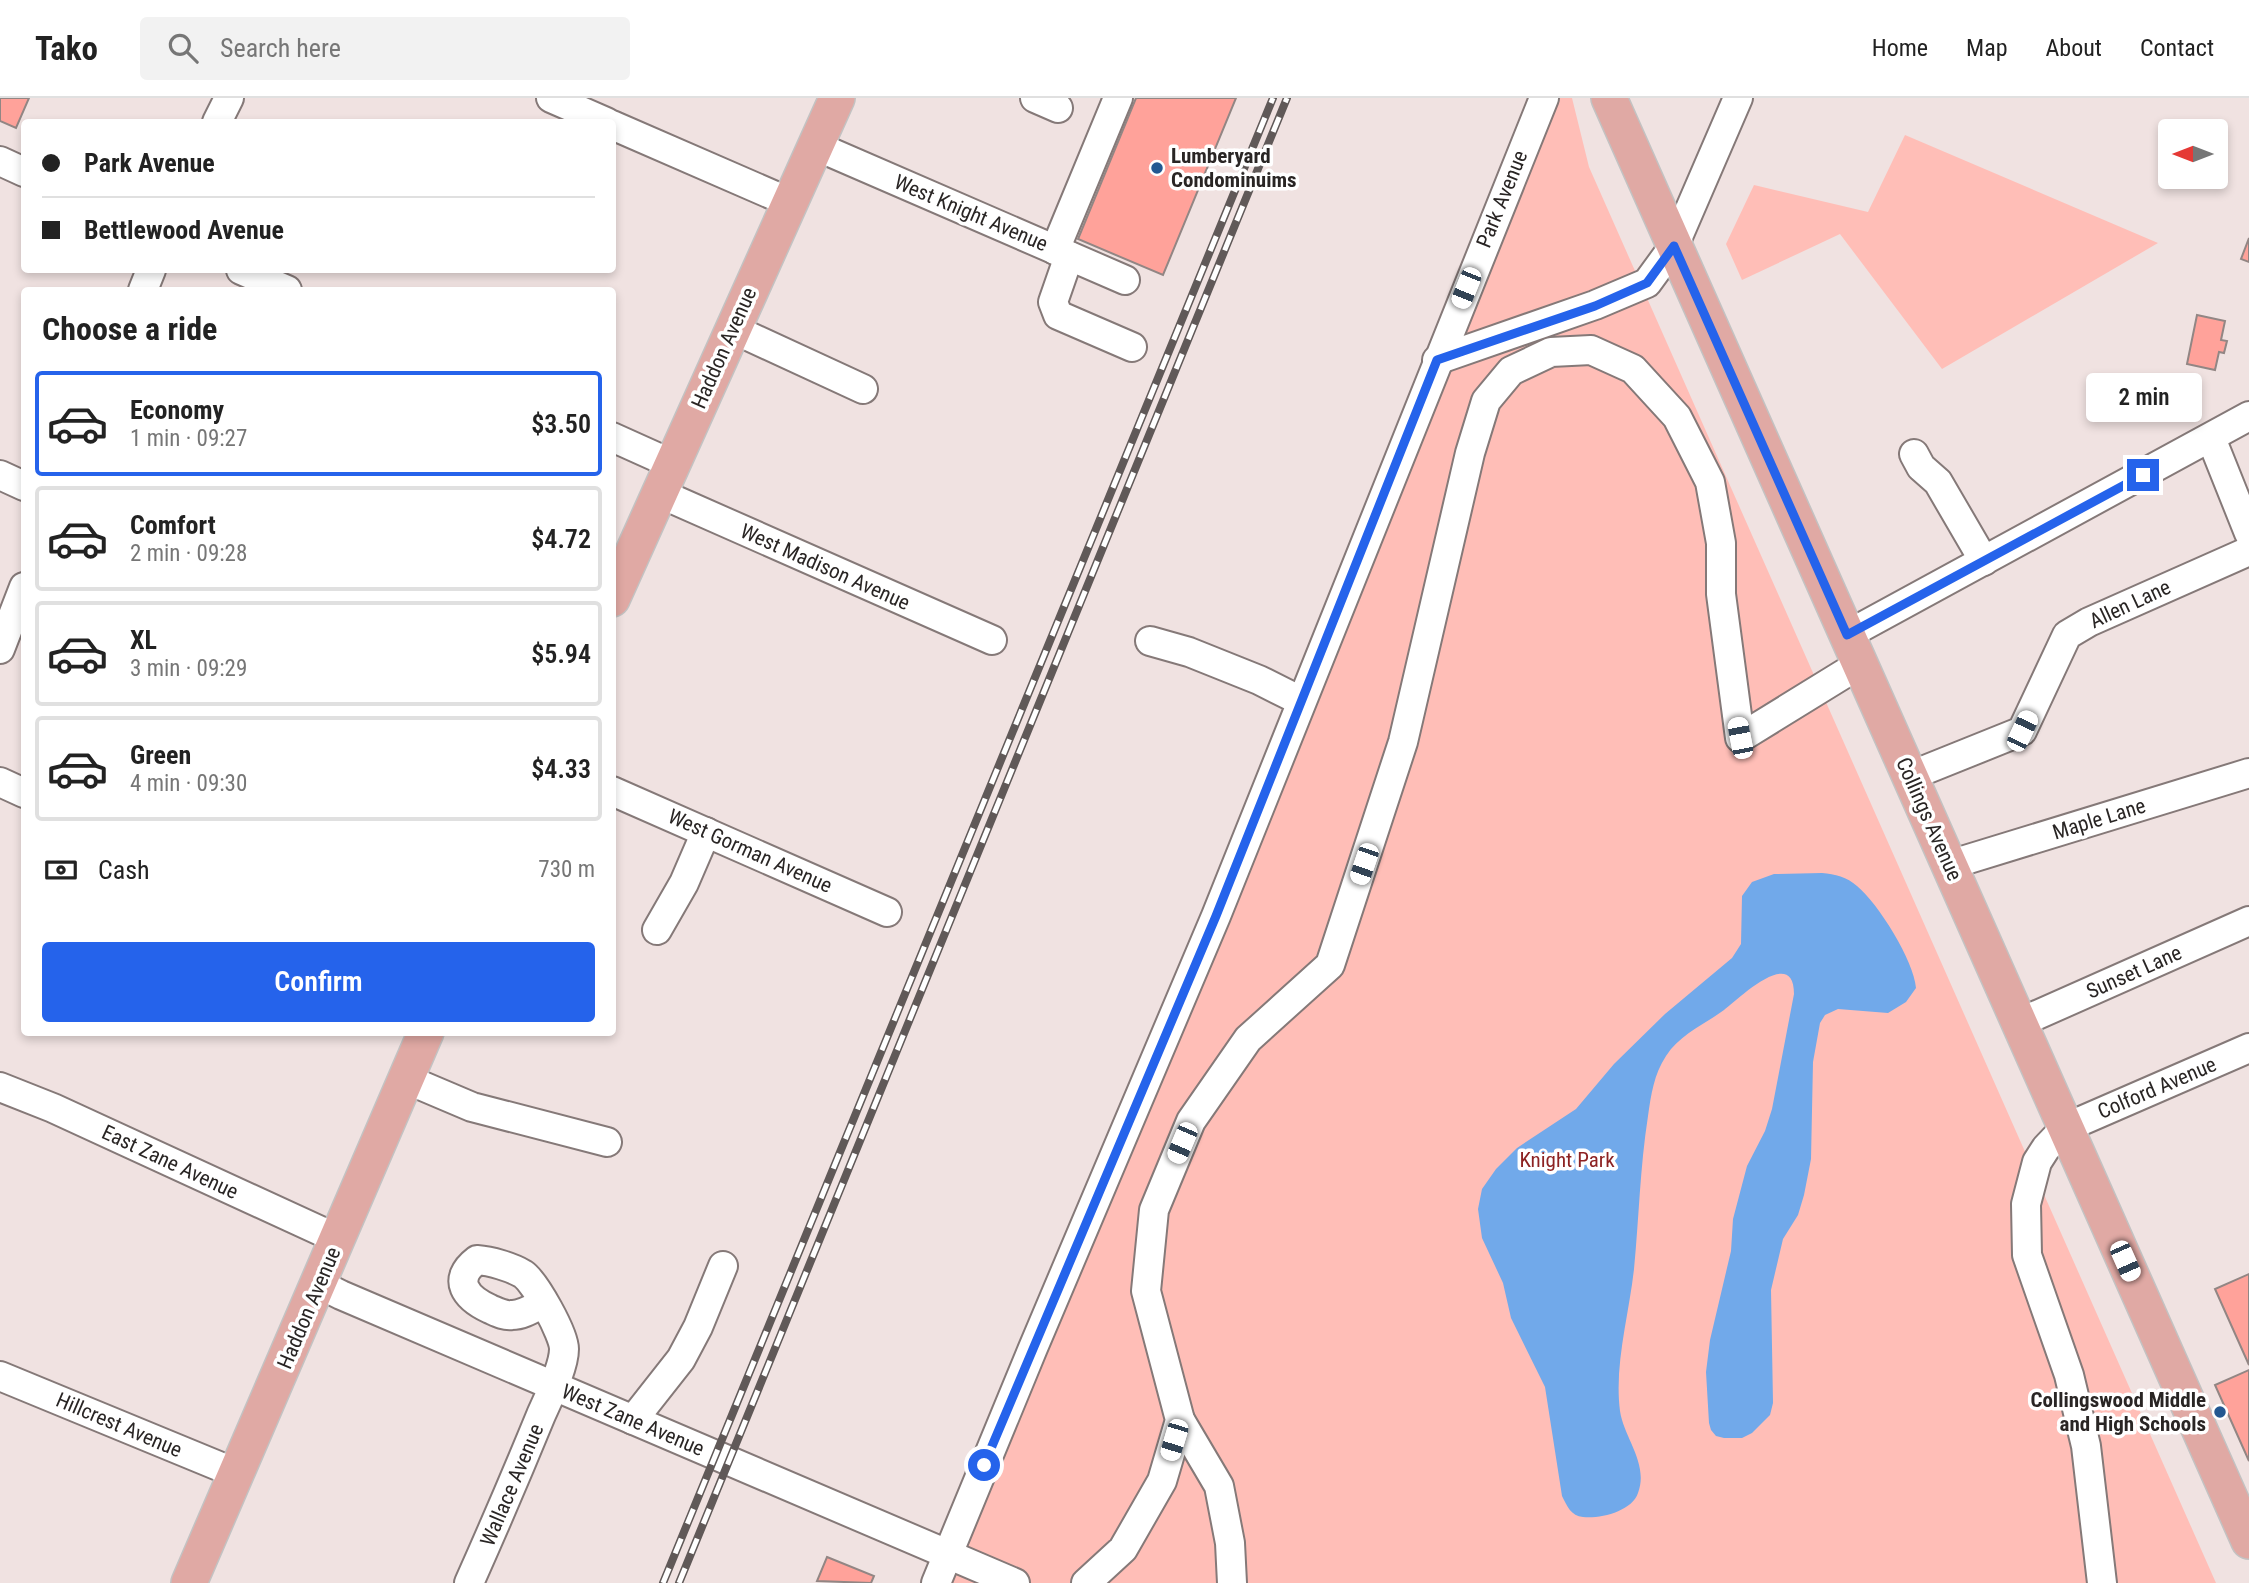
<!DOCTYPE html>
<meta charset="utf-8">
<style>
body{margin:0;font-family:"Roboto Condensed",sans-serif;background:#f2f2f2;color:#222;height:100vh;display:flex;flex-direction:column;font-size:26px;white-space:nowrap}
*{box-sizing:border-box;margin:0}
p{font-size:23px;color:#767676}
.icon{flex:none;width:38px;height:38px;fill:none;stroke:currentColor;stroke-width:2;stroke-linecap:round;stroke-linejoin:round}
.map{position:relative;flex:1;overflow:hidden}
.side{position:absolute;left:21px;top:189px;width:595px;height:749px;display:flex;flex-direction:column;background:#fff;border-radius:7px;box-shadow:0 4px 10px #0003}
.side>*{flex:none}
.banner{position:absolute;left:21px;top:21px;width:595px;height:154px;border-radius:7px;box-shadow:0 4px 10px #0003;display:grid;align-content:center;height:154px;padding:0 21px;background:#fff}
.needle{width:46px;rotate:270deg}
.fabs{position:absolute;left:2158px;top:21px;display:grid;gap:14px}
.fabs a{display:grid;place-items:center;width:70px;height:70px;border-radius:7px;background:#fff;box-shadow:0 4px 10px #0003;font-size:35px}
.end{position:absolute;width:32px;height:32px;margin:-16px;border:9px solid #2563eb;background:#fff;box-shadow:0 0 0 4px #fff}
.from{border-radius:50%}
.bubble{position:absolute;height:49px;border-radius:7px;background:#fff;box-shadow:0 4px 10px #0003;font-size:23px;font-weight:600;line-height:49px;text-align:center}
.car{position:absolute;width:21px;height:42px;margin:-21px -10px;border-radius:9px;box-shadow:0 0 5px 2px #0007;background:linear-gradient(#fff 24%,#345 0 40%,#fff 0 76%,#345 0 86%,#fff 0)}
.banner b{display:flex;align-items:center;gap:24px;height:66px;font-size:26px}
.banner b+b{border-top:2px solid #e0e0e0}
.banner i{width:18px;height:18px;background:#222}
ul{padding:0;list-style:none}
li{display:flex;align-items:center;gap:21px;height:105px;margin:0 14px 10px;padding:0 7px;border:4px solid #e0e0e0;border-radius:7px}
li div{flex:1}
li b{display:block;font-size:26px}
li em{font-style:normal;font-weight:600}
li.active{border-color:#2563eb}
li>.icon{width:63px;height:63px;stroke-width:1.5}
h2{padding:0 21px;font-size:32px;line-height:84px}
.pay{display:flex;align-items:center;gap:18px;height:77px;padding:0 21px;font-size:26px}
.pay p{margin-inline-start:auto}
.button{display:flex;gap:14px;margin-top:auto;padding:14px 21px}
.button a{flex:1;height:80px;border-radius:7px;background:#2563eb;color:#fff;font-size:28px;font-weight:600;line-height:80px;text-align:center}
header{display:flex;align-items:center;gap:42px;box-sizing:border-box;height:98px;padding:0 35px;background:#fff;border-bottom:2px solid #e0e0e0}
header strong{font-size:33px}
nav{display:flex;gap:38px;margin-inline-start:auto;font-size:24px}
.search{width:490px;height:63px;background:#f2f2f2;display:flex;align-items:center;gap:18px;box-sizing:border-box;padding:0 24px;border-radius:7px;color:#767676;font-size:26px}
.map>svg:first-child{display:block}
.green{fill:#ffbeb7}
.water{fill:#71a9ea}
.building{fill:#ffa29a;stroke:#928684;stroke-width:2}
.lines{fill:none;stroke-linecap:round;stroke-linejoin:round}
.minor-casing{stroke:#857978;stroke-width:32}
.major-casing{stroke:#c3c2c2;stroke-width:38}
.minor{stroke:#fff;stroke-width:28}
.major{stroke:#e0a9a4;stroke-width:35}
.rail-casing{stroke:#605958;stroke-width:8}
.rail{stroke:#fff;stroke-width:5;stroke-dasharray:16;stroke-linecap:butt}
.route{stroke:#2563eb;stroke-width:9}
.poi-dot{fill:#245891;stroke:#fff;stroke-width:2.5}
.labels{text-anchor:middle;dominant-baseline:central;stroke-width:7;stroke-linejoin:round;paint-order:stroke}
.poi-label{font-size:21px;font-weight:bold;fill:#292524;stroke:#fff;text-anchor:start}
.street-label{font-size:21px;fill:#292524;stroke:#fff}
.park-label{font-size:21px;fill:#8d2323;stroke:#fff}
</style>
<header>
<strong>Tako</strong>
<div class="search"><svg class="icon" aria-label="search" viewBox="0 0 24 24"><circle cx="10" cy="10" r="6"/><path d="M15 15l6 6"/></svg>Search here</div>
<nav><a>Home</a><a>Map</a><a>About</a><a>Contact</a></nav>
</header>
<div class="map">
<svg width="2249" height="1485" viewBox="0 0 2249 1485">
<rect width="100%" height="100%" fill="#f0e2e1"/>
<g class="green">
<path d="M1545,0h27l17,69 627,1416h-1279z"/>
<path d="M1905,37l253,108 -216,126 -102,-135 -98,46 -16,-36 28,-59 114,27z"/>
</g>
<path class="water" d="M1822,775c13,1 25,4 35,13 21,17 57,75 59,102l-10,14 -18,11 -50,-4 -13,6 -5,8 -7,39 -2,97 -7,36 -6,20 -15,24 -12,51 2,113 -3,12 -18,18 -10,5h-18l-8,-2 -5,-6 -2,-7 -3,-51 4,-32 21,-89 2,-32 14,-53 18,-35 7,-22 22,-115c0,-50 -58,7 -70,16 -20,15 -44,24 -58,46 -12,18 -15,39 -18,60 -8,51 -9,102 -14,153 -5,46 -20,96 -14,142 4,27 29,53 18,82 -6,18 -37,26 -55,24 -12,-1 -16,-11 -21,-21l-17,-109 -34,-69 -8,-35 -21,-45 -4,-29 4,-20 14,-20 21,-21 59,-39 38,-45 51,-50 67,-56 9,-14 1,-48 10,-14 22,-8z"/>
<g class="building">
<path d="M0,0h29l-13,30 -16,-7z"/>
<path d="M1136,0h100l-73,177 -85,-36z"/>
<path d="M2249,140v24l-8,-3z"/>
<path d="M2197,217l28,6 -4,19 6,1 -3,12 -5,-1 -4,18 -28,-6z"/>
<path d="M2249,1176v91l-34,-76z"/>
<path d="M2249,1272v91l-34,-76z"/>
<path d="M827,1459l47,19 -3,7 -54,-2z"/>
</g>
<g class="lines">
<g class="minor-casing">
<g id="minor">
<path d="M551,0l55,24"/>
<path d="M1035,0l23,10"/>
<path d="M217,24l12,-24"/>
<path d="M612,27l177,77"/>
<path d="M816,48l309,134"/>
<path d="M0,63l24,11"/>
<path d="M1055,152l63,-152"/>
<path d="M1069,158l-16,46 5,13 74,32"/>
<path d="M241,172l46,20"/>
<path d="M143,192l8,-20"/>
<path d="M733,231l130,60"/>
<path d="M1437,262l158,-55 52,-22 27,-37 64,-148"/>
<path d="M612,339l60,27"/>
<path d="M2211,340l38,95"/>
<path d="M1914,356l7,13 17,15 46,79"/>
<path d="M0,377l24,11"/>
<path d="M659,395l333,147"/>
<path d="M1847,537l402,-219"/>
<path d="M1150,543l39,11 70,28 42,21"/>
<path d="M0,551l24,-62"/>
<path d="M1910,678l112,-45 45,-96 22,-13 160,-71"/>
<path d="M0,684l24,11"/>
<path d="M612,693l275,121"/>
<path d="M1949,767l300,-92"/>
<path d="M657,832l27,-47 22,-51"/>
<path d="M2019,925l230,-102"/>
<path d="M406,981l66,28 135,35"/>
<path d="M0,989l53,21 285,131"/>
<path d="M319,1186l22,11 674,288"/>
<path d="M0,1278l238,98"/>
<path d="M633,1322l48,-61 17,-32 25,-61"/>
<path d="M1180,1322l39,66 11,57 2,40"/>
<path d="M469,1485c25,-56 49,-112 72,-168 8,-18 23,-48 23,-66 0,-15 -29,-67 -41,-75 -12,-7 -32,-13 -46,-14 -26,20 -11,38 13,49 7,3 14,7 22,6 11,0 21,-7 31,-12"/>
<path d="M936,1485l97,-235 183,-432 328,-818"/>
<path d="M1086,1485l37,-34 39,-68 18,-61 -34,-129 8,-81 37,-89 57,-82 82,-74 73,-223 67,-289 16,-52 25,-30 40,-19 40,-2 42,19 44,48 33,65 11,61v51l19,144 120,-74"/>
<path d="M2102,1485l-16,-137 -17,-71 -42,-120 -1,-51 11,-42 9,-14 19,-20 184,-80"/>
</g>
</g>
<g class="major-casing">
<g id="major">
<path d="M1609,0l640,1443"/>
<path d="M612,501l225,-501"/>
<path d="M189,1485l237,-551"/>
</g>
</g>
<use href="#minor" class="minor"/>
<use href="#major" class="major"/>
<g class="rail-casing">
<g id="rail">
<path d="M663,1485l610,-1485"/>
<path d="M679,1485l608,-1485"/>
</g>
</g>
<use href="#rail" class="rail"/>
</g>
<g class="lines">
<path class="route" d="M984,1367l232,-549 221,-556 158,-54 52,-23 27,-37 173,389 296,-160"/>
</g>
<g class="poi-dot">
<circle cx="1157" cy="70" r="7"/>
<circle cx="2220" cy="1314" r="7"/>
</g>
<g class="labels">
<g class="poi-label">
<text x="1171" y="58">Lumberyard<tspan x="1171" dy="24">Condominuims</tspan></text>
<text x="2206" y="1302" text-anchor="end">Collingswood Middle<tspan x="2206" dy="24">and High Schools</tspan></text>
</g>
<g class="street-label">
<text transform="translate(1502 101) rotate(-68)">Park Avenue</text>
<text transform="translate(971 115) rotate(23)">West Knight Avenue</text>
<text transform="translate(724 250) rotate(-66)">Haddon Avenue</text>
<text transform="translate(825 469) rotate(24)">West Madison Avenue</text>
<text transform="translate(2130 506) rotate(-25)">Allen Lane</text>
<text transform="translate(1929 721) rotate(66)">Collings Avenue</text>
<text transform="translate(2099 721) rotate(-17)">Maple Lane</text>
<text transform="translate(750 753) rotate(24)">West Gorman Avenue</text>
<text transform="translate(2134 874) rotate(-24)">Sunset Lane</text>
<text transform="translate(2157 990) rotate(-23)">Colford Avenue</text>
<text transform="translate(170 1064) rotate(25)">East Zane Avenue</text>
<text transform="translate(309 1210) rotate(-67)">Haddon Avenue</text>
<text transform="translate(633 1322) rotate(23)">West Zane Avenue</text>
<text transform="translate(119 1327) rotate(23)">Hillcrest Avenue</text>
<text transform="translate(512 1387) rotate(-67)">Wallace Avenue</text>
</g>
<g class="park-label">
<text x="1567" y="1062">Knight Park</text>
</g>
</g>
</svg>
<div class="fabs">
<a><svg class="needle" viewBox="-14 -14 28 28"><path d="M0-13l5 13h-10z" fill="#e53935"/><path d="M0 13l5-13h-10z" fill="#767676"/></svg></a>
</div>
<i class="end from" style="left:984px;top:1367px"></i>
<i class="end" style="left:2143px;top:377px"></i>
<div class="bubble" style="left:2086px;top:275px;width:116px">2 min</div>
<i class="car" style="left:1466px;top:190px;rotate:202deg"></i>
<i class="car" style="left:2022px;top:633px;rotate:25deg"></i>
<i class="car" style="left:1740px;top:640px;rotate:349deg"></i>
<i class="car" style="left:1364px;top:766px;rotate:199deg"></i>
<i class="car" style="left:1182px;top:1045px;rotate:203deg"></i>
<i class="car" style="left:2125px;top:1163px;rotate:156deg"></i>
<i class="car" style="left:1174px;top:1342px;rotate:197deg"></i>
<div class="banner">
<b><i class="from"></i>Park Avenue</b>
<b><i></i>Bettlewood Avenue</b>
</div>
<section class="side">
<h2>Choose a ride</h2>
<ul>
<li class="active"><svg class="icon" aria-label="car" viewBox="0 0 24 24"><path d="M5 17H2v-5l4-1 3-4h7l3 4 3 1v5h-3M9 17h6M6 11h13"/><circle cx="7" cy="17" r="2"/><circle cx="17" cy="17" r="2"/></svg><div><b>Economy</b><p>1 min · 09:27</p></div><em>$3.50</em></li>
<li><svg class="icon" aria-label="car" viewBox="0 0 24 24"><path d="M5 17H2v-5l4-1 3-4h7l3 4 3 1v5h-3M9 17h6M6 11h13"/><circle cx="7" cy="17" r="2"/><circle cx="17" cy="17" r="2"/></svg><div><b>Comfort</b><p>2 min · 09:28</p></div><em>$4.72</em></li>
<li><svg class="icon" aria-label="car" viewBox="0 0 24 24"><path d="M5 17H2v-5l4-1 3-4h7l3 4 3 1v5h-3M9 17h6M6 11h13"/><circle cx="7" cy="17" r="2"/><circle cx="17" cy="17" r="2"/></svg><div><b>XL</b><p>3 min · 09:29</p></div><em>$5.94</em></li>
<li><svg class="icon" aria-label="car" viewBox="0 0 24 24"><path d="M5 17H2v-5l4-1 3-4h7l3 4 3 1v5h-3M9 17h6M6 11h13"/><circle cx="7" cy="17" r="2"/><circle cx="17" cy="17" r="2"/></svg><div><b>Green</b><p>4 min · 09:30</p></div><em>$4.33</em></li>
</ul>
<div class="pay"><svg class="icon" aria-label="cash" viewBox="0 0 24 24"><path d="M3 7h18v10H3z"/><circle cx="12" cy="12" r="2"/></svg>Cash<p>730 m</p></div>
<div class="button"><a>Confirm</a></div>
</section>
</div>
